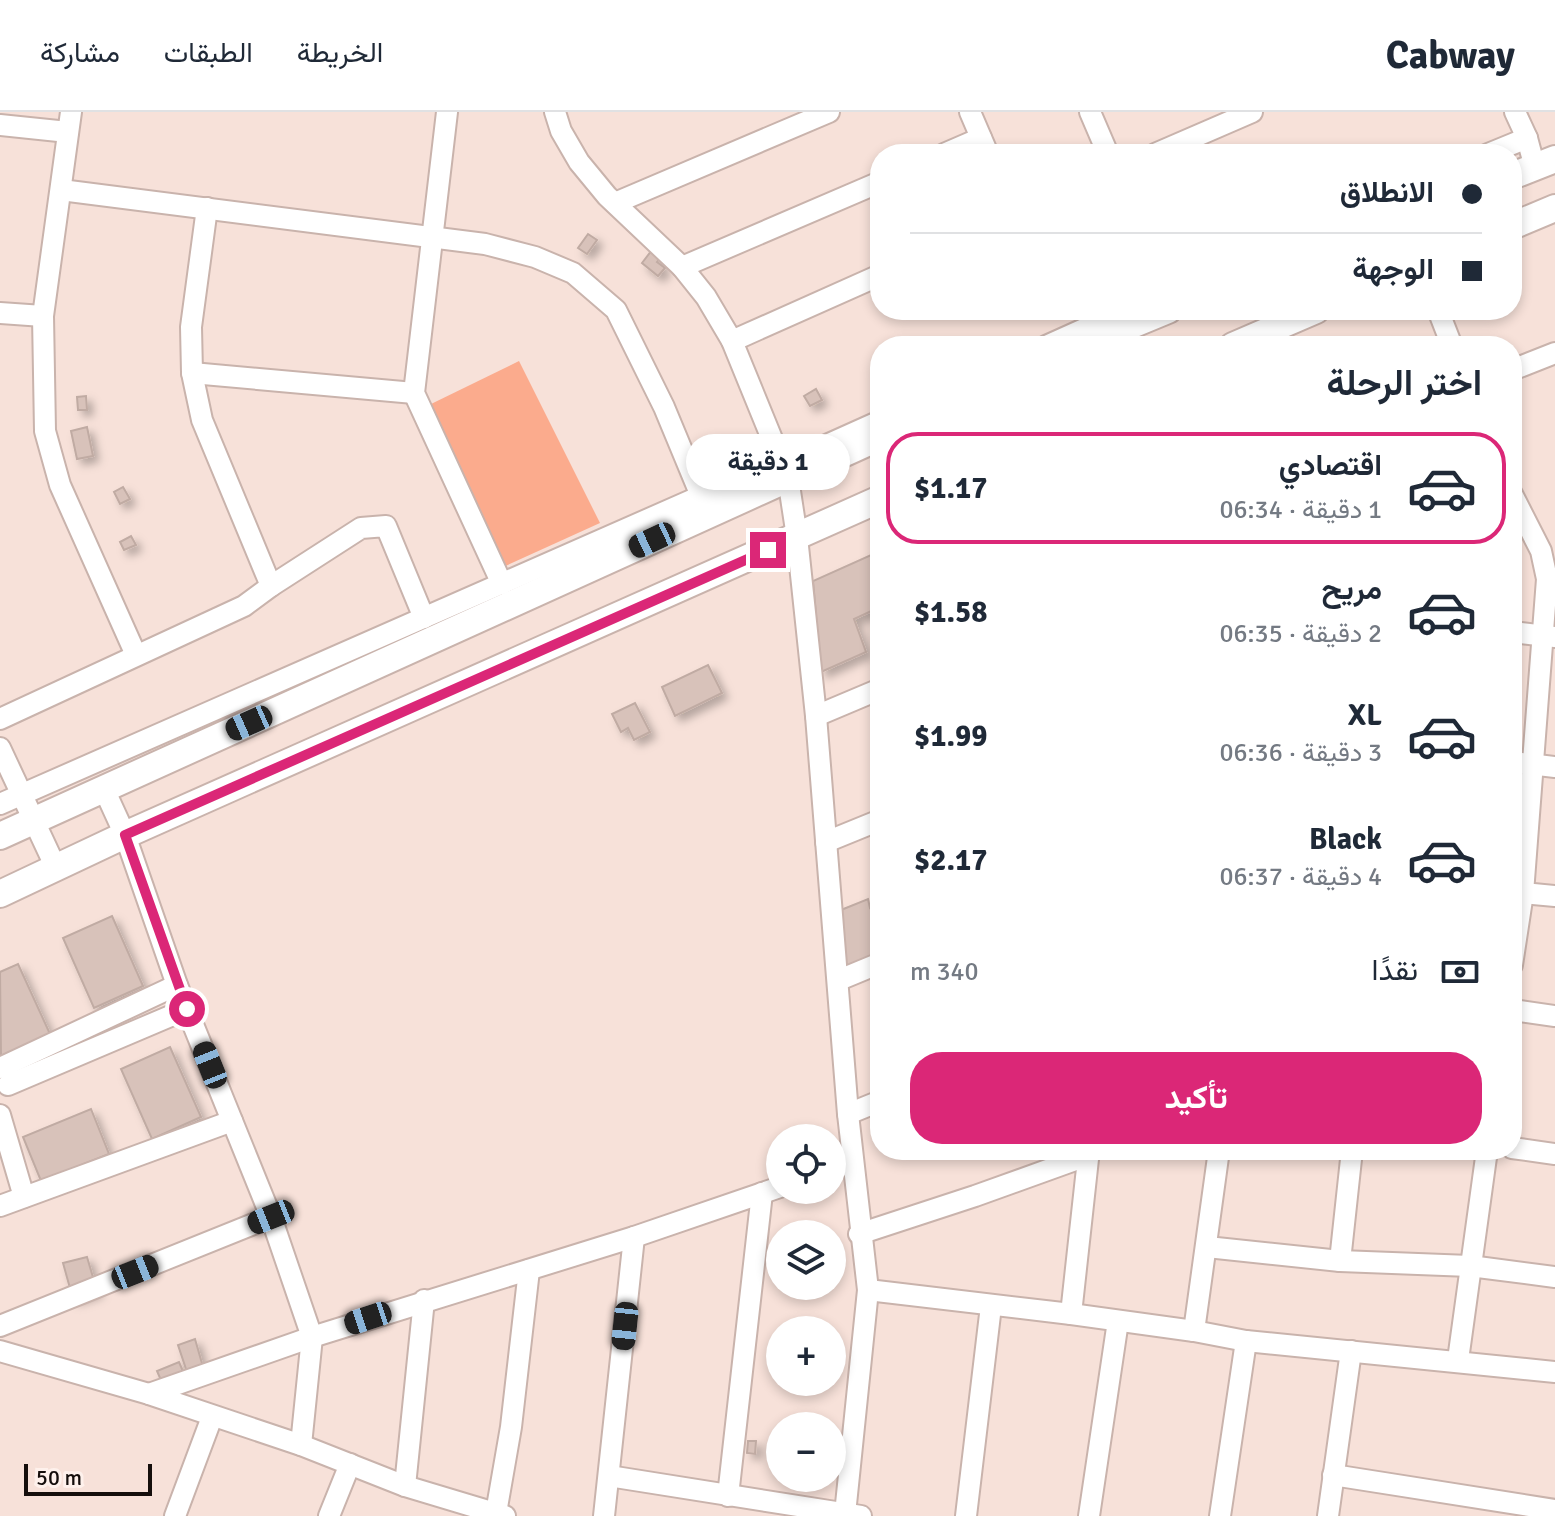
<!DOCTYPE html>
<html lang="ar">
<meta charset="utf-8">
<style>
body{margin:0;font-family:Signika,Vazirmatn,sans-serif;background:#f6f6f7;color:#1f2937;direction:rtl;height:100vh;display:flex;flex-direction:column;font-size:30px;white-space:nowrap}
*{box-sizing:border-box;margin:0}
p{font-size:26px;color:#747a83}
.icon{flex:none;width:44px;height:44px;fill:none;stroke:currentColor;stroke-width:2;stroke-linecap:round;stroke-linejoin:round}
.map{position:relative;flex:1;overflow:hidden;direction:ltr}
.panel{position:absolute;left:870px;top:224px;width:652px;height:824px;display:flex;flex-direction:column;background:#fff;border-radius:32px;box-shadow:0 4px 12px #0003;direction:rtl}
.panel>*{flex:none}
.hud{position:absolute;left:870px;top:32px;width:652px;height:176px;border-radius:32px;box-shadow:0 4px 12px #0003;direction:rtl;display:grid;align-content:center;height:176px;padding:0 40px;background:#fff}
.buttons{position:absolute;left:766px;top:1012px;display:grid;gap:16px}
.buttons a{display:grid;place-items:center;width:80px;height:80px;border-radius:50%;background:#fff;box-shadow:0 4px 12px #0003;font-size:40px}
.scale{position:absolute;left:24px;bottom:20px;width:128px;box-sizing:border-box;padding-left:8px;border:4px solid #150e0c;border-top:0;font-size:22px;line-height:28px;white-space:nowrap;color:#150e0c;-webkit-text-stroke:6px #fef1ec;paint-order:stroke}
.end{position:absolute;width:36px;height:36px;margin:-18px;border:10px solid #db2777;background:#fff;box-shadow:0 0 0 4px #fff}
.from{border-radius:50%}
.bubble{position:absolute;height:56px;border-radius:28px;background:#fff;box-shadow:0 4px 12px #0003;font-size:26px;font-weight:700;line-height:56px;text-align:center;direction:rtl}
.car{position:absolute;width:24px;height:48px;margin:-24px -12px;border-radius:10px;box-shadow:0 0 6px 2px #0007;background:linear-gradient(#222 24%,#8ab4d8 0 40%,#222 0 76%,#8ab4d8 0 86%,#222 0)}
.hud b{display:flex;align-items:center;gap:28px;height:76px;font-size:30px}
.hud b+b{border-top:2px solid #e0e1e3}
.hud i{width:20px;height:20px;background:#1f2937}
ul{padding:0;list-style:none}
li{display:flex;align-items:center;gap:24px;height:112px;margin:0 16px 12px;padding:0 24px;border:4px solid transparent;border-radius:32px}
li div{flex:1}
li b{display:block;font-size:30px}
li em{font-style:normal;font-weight:700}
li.current{border-color:#db2777}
li>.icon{width:72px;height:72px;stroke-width:1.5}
h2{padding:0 40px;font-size:36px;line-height:96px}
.pay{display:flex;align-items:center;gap:20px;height:88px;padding:0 40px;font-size:30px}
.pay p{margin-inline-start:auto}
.primary-button{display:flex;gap:16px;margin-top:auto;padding:16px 40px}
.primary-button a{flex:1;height:92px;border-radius:32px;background:#db2777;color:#fff;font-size:32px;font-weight:700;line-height:92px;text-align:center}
header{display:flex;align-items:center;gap:48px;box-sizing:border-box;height:112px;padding:0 40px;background:#fff;border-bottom:2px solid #e0e1e3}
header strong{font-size:38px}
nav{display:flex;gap:44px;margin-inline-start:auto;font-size:28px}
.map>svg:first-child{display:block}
.green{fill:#fbab8d}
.building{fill:#d8c2ba;stroke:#c0aba3;stroke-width:2;filter:url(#shadow)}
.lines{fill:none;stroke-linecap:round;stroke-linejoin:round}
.minor-casing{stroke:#c9b3ac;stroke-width:24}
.major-casing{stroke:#c9b3ac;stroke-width:30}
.minor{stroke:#fff;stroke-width:20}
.major{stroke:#fff;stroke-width:26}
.route{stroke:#db2777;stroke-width:10}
</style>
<header>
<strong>Cabway</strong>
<nav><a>الخريطة</a><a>الطبقات</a><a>مشاركة</a></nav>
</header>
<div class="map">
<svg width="1555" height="1404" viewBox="0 0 1555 1404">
<defs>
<filter id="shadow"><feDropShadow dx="5.5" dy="5.5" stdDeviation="4" flood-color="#0004"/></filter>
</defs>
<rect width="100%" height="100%" fill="#f7e1d9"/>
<path class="green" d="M519,249l81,162 -99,45 -72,-163z"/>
<g class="building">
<path d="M588,122l9,6 -10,14 -9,-6z"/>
<path d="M652,138l9,7 -4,5 8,6 -7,8 -16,-13z"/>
<path d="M816,277l6,11 -12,6 -6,-10z"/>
<path d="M86,284l1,14h-9l-1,-13z"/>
<path d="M87,315l6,29 -16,3 -6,-28z"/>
<path d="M123,375l7,12 -10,5 -6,-12z"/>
<path d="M131,424l5,9 -12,5 -4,-8z"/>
<path d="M880,439v56l-26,12 12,33 -45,20 -8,-91z"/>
<path d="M708,553l14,28 -47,23 -13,-29z"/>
<path d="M635,591l15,29 -16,8 -6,-12 -7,4 -9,-18z"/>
<path d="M868,787l2,9 10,-5v56l-29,12 -7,-12 -3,-49z"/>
<path d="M112,804l31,70 -49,22 -31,-70z"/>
<path d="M18,852l32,70 -49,22 -1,-84z"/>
<path d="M170,935l31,70 -49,22 -31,-70z"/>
<path d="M91,997l18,45 -68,27 -18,-44z"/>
<path d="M87,1145l10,34 -24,8 -10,-36z"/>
<path d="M195,1227l8,28 -16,5 -9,-27z"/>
<path d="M179,1250l6,14 -22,9 -6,-14z"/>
<path d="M748,1329h8l-1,13 -8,-1z"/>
</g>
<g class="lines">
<g class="minor-casing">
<g id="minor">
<path d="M71,0l-28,204 2,115 15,54 76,170"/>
<path d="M447,0l-33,281 88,191"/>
<path d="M555,0l6,19 18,31 28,34 75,71 24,30 26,44 56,137 9,59 19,179 32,398 20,176 -23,224"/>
<path d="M970,0l18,42"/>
<path d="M1090,0l18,42"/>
<path d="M1515,0l12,26 8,30"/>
<path d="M0,13l68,7"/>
<path d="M944,42l37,-16"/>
<path d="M1155,42l97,-42"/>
<path d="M1488,42l39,-16"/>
<path d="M61,78l424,54 50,13 38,16 43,37 48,97 37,89"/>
<path d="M615,91l214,-91"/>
<path d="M682,155l198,-85"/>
<path d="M1438,198l14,36"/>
<path d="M0,201l43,3"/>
<path d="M732,229l148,-66"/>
<path d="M1046,234l80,-36"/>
<path d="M1512,258l43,-17"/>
<path d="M192,261l222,20"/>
<path d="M1512,382l29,57 6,28 -24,314 -11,72"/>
<path d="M271,474l90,-58 25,-2 38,92"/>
<path d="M1512,520l43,5"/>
<path d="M816,604l64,-27"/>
<path d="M0,607l244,-113 27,-20 -69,-166 -10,-47 -1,-46 16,-119"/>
<path d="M0,636l56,120"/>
<path d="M1512,650l43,5"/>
<path d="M104,677l21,46 52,150 94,232 41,120 -11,108"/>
<path d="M0,692l701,-308 81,-31 98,-44"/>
<path d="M826,730l54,-22"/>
<path d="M1523,781l32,3"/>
<path d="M839,868l41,-17"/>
<path d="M1512,898l43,6"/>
<path d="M0,956l177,-83"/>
<path d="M8,973l179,-76"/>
<path d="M848,1002l32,-13"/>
<path d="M0,1003l24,82"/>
<path d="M1512,1036l43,6"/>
<path d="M832,1057l21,-7"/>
<path d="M0,1094l232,-85"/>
<path d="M859,1122l116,-38 114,-41"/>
<path d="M1207,1135l133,14 130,5 85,11"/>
<path d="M1340,1149l12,-111"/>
<path d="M868,1178l203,24 123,17 52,10 309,31"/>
<path d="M1071,1202l18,-164"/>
<path d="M0,1214l271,-109"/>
<path d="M1194,1219l25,-181"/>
<path d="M0,1239l149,43 152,51 104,41 100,30"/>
<path d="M1458,1248l29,-210"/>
<path d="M149,1282l163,-57 322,-100 146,-50"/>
<path d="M1333,1363l222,35"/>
<path d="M609,1364l252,40"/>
<path d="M405,1374l19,-186"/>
<path d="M728,1384l34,-303"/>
<path d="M496,1401l15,-86 18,-157"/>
<path d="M175,1404l37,-99"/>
<path d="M329,1404l21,-52"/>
<path d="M604,1404l30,-279"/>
<path d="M966,1404l25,-210"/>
<path d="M1089,1404l29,-195"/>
<path d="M1220,1404l26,-175"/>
<path d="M1328,1404l23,-165"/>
</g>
</g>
<g class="major-casing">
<g id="major">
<path d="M1512,64l43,-17"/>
<path d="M1512,114l43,-18"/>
<path d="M1081,234l87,-36"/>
<path d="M1233,234l83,-36"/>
<path d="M0,724l880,-399"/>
<path d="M0,782l125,-59 755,-336"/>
</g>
</g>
<use href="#minor" class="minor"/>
<use href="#major" class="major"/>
</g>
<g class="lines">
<path class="route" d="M187,897l-62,-174 643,-285"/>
</g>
</svg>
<div class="buttons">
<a><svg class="icon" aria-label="locate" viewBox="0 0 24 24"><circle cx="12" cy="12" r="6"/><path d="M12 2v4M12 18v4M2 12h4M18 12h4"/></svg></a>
<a><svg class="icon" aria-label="layers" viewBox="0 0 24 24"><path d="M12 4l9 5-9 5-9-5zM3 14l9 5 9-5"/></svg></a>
<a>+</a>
<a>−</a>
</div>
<div class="scale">50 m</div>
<i class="end from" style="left:187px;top:897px"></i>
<i class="end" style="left:768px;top:438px"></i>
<div class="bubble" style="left:686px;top:322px;width:164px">1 دقيقة</div>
<i class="car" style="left:652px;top:428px;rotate:245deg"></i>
<i class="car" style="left:249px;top:611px;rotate:246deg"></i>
<i class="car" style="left:210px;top:953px;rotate:338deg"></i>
<i class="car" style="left:271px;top:1105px;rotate:248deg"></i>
<i class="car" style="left:135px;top:1160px;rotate:68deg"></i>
<i class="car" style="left:368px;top:1206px;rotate:252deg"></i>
<i class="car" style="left:625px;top:1214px;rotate:186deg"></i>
<div class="hud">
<b><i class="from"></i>الانطلاق</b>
<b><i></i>الوجهة</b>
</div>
<section class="panel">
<h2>اختر الرحلة</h2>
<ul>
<li class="current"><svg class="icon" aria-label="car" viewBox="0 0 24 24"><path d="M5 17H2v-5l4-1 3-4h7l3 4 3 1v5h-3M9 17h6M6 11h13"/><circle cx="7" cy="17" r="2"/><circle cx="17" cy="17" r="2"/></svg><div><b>اقتصادي</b><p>1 دقيقة · 06:34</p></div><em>$1.17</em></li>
<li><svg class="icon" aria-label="car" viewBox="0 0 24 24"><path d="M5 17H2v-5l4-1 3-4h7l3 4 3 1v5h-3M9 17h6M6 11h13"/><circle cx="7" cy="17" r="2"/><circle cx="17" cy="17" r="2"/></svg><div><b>مريح</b><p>2 دقيقة · 06:35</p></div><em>$1.58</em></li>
<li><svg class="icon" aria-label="car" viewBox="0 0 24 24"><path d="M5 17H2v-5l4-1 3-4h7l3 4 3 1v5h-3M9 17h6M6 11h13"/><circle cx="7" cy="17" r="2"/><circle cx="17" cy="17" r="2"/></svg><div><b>XL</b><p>3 دقيقة · 06:36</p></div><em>$1.99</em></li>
<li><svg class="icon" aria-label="car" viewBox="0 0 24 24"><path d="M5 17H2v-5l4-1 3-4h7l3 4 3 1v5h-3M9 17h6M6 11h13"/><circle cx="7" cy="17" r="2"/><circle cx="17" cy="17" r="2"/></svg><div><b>Black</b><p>4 دقيقة · 06:37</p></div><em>$2.17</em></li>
</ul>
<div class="pay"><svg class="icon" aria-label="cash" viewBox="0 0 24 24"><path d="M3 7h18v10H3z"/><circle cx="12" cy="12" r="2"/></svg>نقدًا<p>340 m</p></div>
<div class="primary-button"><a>تأكيد</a></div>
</section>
</div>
